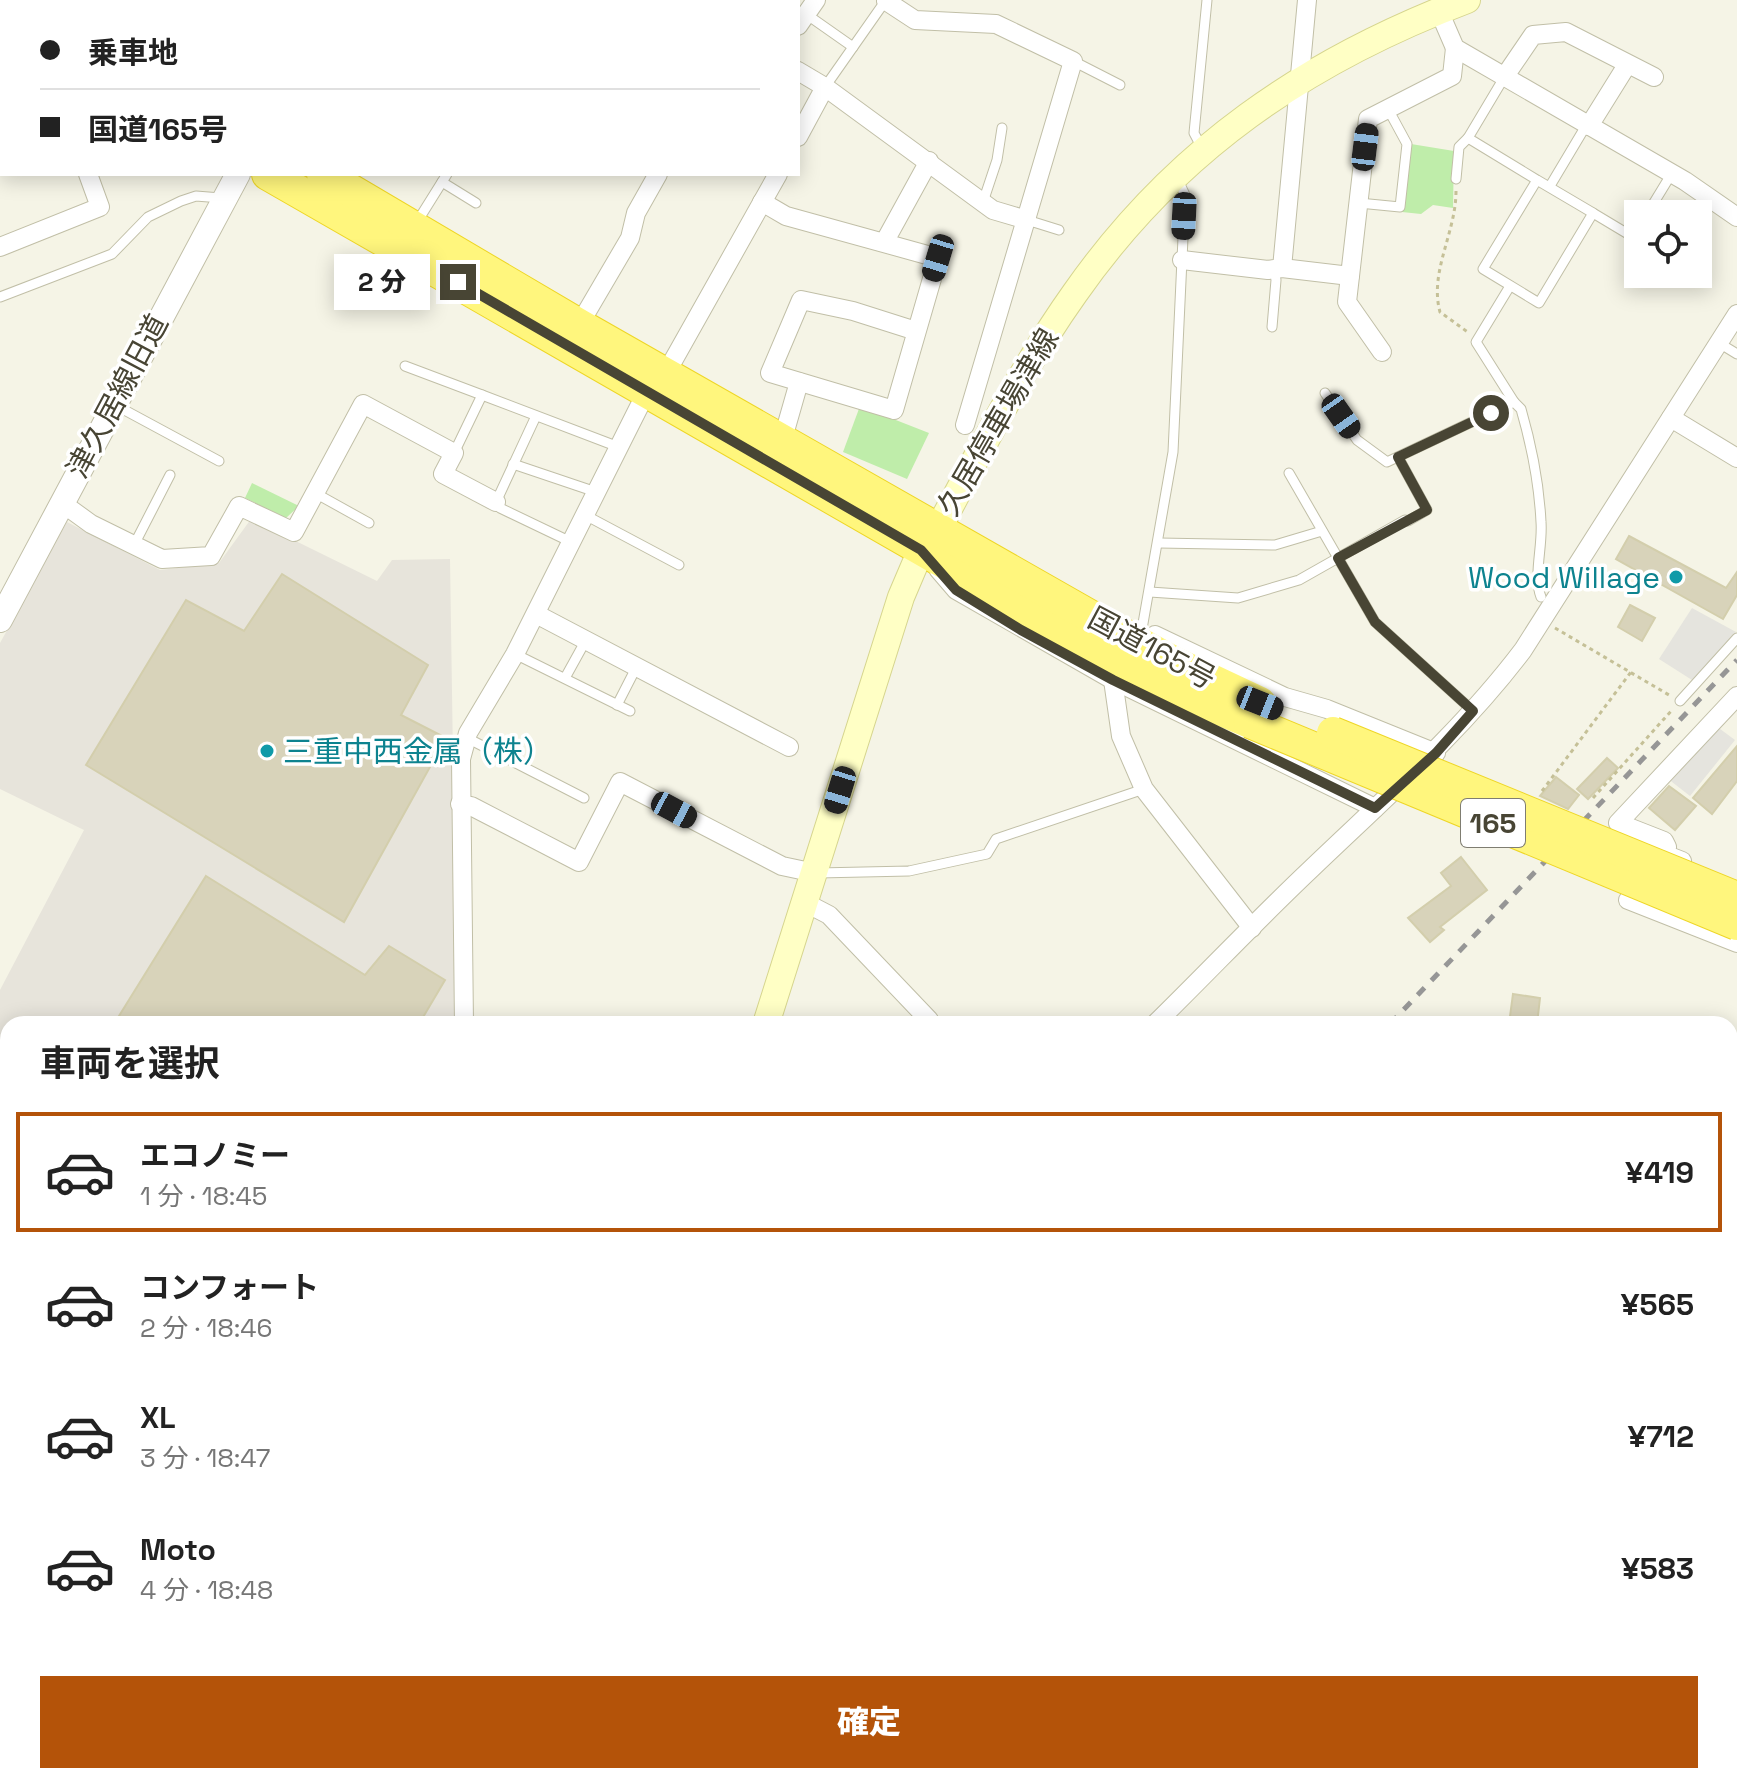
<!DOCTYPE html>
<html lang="ja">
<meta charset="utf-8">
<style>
body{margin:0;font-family:"Space Grotesk","Noto Sans JP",sans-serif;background:#f2f2f2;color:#222;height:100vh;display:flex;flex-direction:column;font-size:30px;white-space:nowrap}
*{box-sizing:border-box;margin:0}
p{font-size:26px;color:#767676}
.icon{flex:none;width:44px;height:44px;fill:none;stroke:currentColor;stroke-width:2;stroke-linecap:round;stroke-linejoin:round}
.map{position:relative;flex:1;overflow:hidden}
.sheet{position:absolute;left:0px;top:1016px;width:1738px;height:768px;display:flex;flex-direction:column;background:#fff;border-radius:24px 24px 0 0;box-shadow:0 4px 20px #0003}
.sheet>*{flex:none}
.hud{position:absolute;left:0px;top:0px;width:800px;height:176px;box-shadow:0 4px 20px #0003;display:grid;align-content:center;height:176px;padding:0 40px;background:#fff}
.controls{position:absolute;left:1624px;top:200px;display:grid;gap:16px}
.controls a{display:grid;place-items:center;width:88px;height:88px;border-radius:0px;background:#fff;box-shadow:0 4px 20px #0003;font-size:40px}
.end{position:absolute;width:36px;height:36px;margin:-18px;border:10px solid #484534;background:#fff;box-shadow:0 0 0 4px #fff}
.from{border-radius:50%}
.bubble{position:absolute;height:56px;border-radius:0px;background:#fff;box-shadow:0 4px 20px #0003;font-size:26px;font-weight:800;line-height:56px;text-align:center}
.car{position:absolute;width:24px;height:48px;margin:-24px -12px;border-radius:10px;box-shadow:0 0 6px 2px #0007;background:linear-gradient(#222 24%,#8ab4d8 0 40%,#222 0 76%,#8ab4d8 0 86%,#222 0)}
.hud b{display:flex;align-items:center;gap:28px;height:76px;font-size:30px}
.hud b+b{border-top:2px solid #e0e0e0}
.hud i{width:20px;height:20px;background:#222}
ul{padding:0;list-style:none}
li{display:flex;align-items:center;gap:24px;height:120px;margin:0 16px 12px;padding:0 24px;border:4px solid transparent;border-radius:0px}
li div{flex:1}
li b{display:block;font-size:30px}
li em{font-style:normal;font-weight:800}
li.active{border-color:#b45309}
li>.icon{width:72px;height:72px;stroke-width:1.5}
h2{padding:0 40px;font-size:36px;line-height:96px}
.cta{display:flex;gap:16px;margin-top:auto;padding:16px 40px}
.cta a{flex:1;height:92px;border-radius:0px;background:#b45309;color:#fff;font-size:32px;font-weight:800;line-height:92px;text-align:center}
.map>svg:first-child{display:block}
.industrial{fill:#e7e4db}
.green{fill:#bfedaa}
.parking{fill:#e5e4de}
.building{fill:#d8d3ba;stroke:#d3ceac;stroke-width:2}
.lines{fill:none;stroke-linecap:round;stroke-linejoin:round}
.service-casing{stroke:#c1bfa7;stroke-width:11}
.pedestrian-casing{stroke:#c1bfa7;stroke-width:16}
.minor-casing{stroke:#c1bfa7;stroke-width:20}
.tertiary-casing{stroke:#c1bfa7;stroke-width:26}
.secondary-casing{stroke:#d6d58e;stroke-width:28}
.trunk-casing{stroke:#eed626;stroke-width:34}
.path{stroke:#c5c097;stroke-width:3;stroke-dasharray:4 4;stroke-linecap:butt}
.service{stroke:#fff;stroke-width:9}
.pedestrian{stroke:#fff;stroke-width:14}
.minor{stroke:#fff;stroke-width:18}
.tertiary{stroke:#fff;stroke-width:24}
.secondary{stroke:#ffffc5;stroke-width:26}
.trunk{stroke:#fff67d;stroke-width:32}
.rail{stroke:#969696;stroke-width:5;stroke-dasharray:10 10;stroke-linecap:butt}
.trunk-bridge-casing{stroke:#eed626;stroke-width:34;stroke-linecap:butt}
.trunk-bridge{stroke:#fff67d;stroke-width:32}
.route{stroke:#484534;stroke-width:10}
.culture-dot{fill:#0f9aa8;stroke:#fff;stroke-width:3}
.labels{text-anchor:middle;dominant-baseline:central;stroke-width:7;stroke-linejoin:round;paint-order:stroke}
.shield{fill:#fff;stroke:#7f7d71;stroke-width:2}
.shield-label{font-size:28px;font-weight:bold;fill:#484534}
.street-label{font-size:30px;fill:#484534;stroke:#fff}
.culture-label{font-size:30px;fill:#0d838f;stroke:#fff;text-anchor:end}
</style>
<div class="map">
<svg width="1737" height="1784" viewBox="0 0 1737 1784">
<rect width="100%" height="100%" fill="#f5f4e6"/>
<path class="industrial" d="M251,519l126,62 15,-21 58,-1 7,465h-449v31l-8,-4v-61l84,-160 -84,-41v-146l67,-121 93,48 59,-7z"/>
<g class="green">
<path d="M1411,144l43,7 -1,57 -20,-3 -12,9 -19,-2z"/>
<path d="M860,406l69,27 -22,46 -64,-27z"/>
<path d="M252,483l47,23 -13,12 -41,-20z"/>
<path d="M729,1776h191l-3,8h-191z"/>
<path d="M1610,1776h47l16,8h-67z"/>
</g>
<g class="parking">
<path d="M1692,608l44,24 -44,48 -33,-21z"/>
<path d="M1716,726l19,14 -45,56 -23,-18z"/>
</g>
<g class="building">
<path d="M1629,536l97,52 11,-16v23l-14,24 -107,-60z"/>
<path d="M282,574l146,91 -27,50 45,23 -102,184 -258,-157 100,-165 58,31z"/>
<path d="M1630,605l25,13 -13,23 -24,-14z"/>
<path d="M1737,746v35l-25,33 -19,-16z"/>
<path d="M1607,758l11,10 -30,31 -11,-10z"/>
<path d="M1556,777l23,18 -11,14 -28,-13z"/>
<path d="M1669,786l27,20 -21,24 -26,-22z"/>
<path d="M1461,857l26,33 -47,37 4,3 -14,12 -22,-24 43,-32 -10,-13z"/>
<path d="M206,876l159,99 24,-29 56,34 -26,44h-305z"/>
<path d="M1513,994l27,4 -3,26h-28z"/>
</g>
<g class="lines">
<g class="service-casing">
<g id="service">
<path d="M600,2l1,-2"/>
<path d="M806,14l47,33"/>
<path d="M1073,61l47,24"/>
<path d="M1505,76l-37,62 69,42 -54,89 56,34 54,-90 -56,-33"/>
<path d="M825,87l61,-87"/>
<path d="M1203,150l-9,-17 13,-133"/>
<path d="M1456,179l3,-32 9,-9"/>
<path d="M442,182l34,21"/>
<path d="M1550,186l37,-62"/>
<path d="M983,202l14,-42 5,-32"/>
<path d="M1359,203l41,4 7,-63 -19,-35"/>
<path d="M1593,213l40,24 5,-8"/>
<path d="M1647,214l25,-41"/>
<path d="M1027,220l32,10"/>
<path d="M417,222l30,-48"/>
<path d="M0,297l112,-43 36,-37 33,-16 15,-5 25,2"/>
<path d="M1272,327l4,-47 -2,-11"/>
<path d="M1719,343l18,11"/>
<path d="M405,366l77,29"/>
<path d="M1325,393l32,47 30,22 127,-60 -38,-60 34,-56"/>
<path d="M1514,402l7,7c11,38 18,73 20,113 2,23 -8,55 0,75"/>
<path d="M117,406l102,55"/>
<path d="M536,416l-40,86 4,6 71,34"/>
<path d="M454,453l28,-58 134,51"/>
<path d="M513,464l83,28"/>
<path d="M1289,473l86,149 98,89"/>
<path d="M315,493l54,30"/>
<path d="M585,515l94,50"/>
<path d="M1159,543l116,2 47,-14"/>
<path d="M134,545l36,-70"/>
<path d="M1150,592l88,6 61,-18 106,-60 3,1 19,-11 -29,-53"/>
<path d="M1142,629l31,-177 12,-257 -8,-17"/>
<path d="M515,654l115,57"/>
<path d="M565,678l21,-38"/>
<path d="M1680,701l57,-63"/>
<path d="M617,705l20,-39"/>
<path d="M467,738l117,60"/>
<path d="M818,873l91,-2 78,-17 9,-15 148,-50"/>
<path d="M1167,1776l21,8"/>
<path d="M1108,1784l3,-8"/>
</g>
</g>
<g class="pedestrian-casing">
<g id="pedestrian">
<path d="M726,1784l3,-8"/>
<path d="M917,1784l3,-8"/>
</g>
</g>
<g class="minor-casing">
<g id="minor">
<path d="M674,0l3,2"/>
<path d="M886,1l29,19 81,4 77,37 -108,364"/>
<path d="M470,2l2,-2"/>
<path d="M1439,11l16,37 230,133 52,36"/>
<path d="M798,26l18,-26"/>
<path d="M798,71l27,16 168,123 34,10"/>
<path d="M1505,76l28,-41 33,-3 88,45"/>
<path d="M1589,126l38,-61"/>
<path d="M798,137l27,-50"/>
<path d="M0,144l2,-1"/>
<path d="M762,202l24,14 152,42 -44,152 -124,-37 31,-73 52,11 63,20"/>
<path d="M885,241l44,-80"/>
<path d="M0,247l100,-40 -12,-33"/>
<path d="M1182,260l86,10 14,-2 25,-268"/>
<path d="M1282,268l68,8 18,-157 84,-43 3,-28"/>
<path d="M1350,276l-3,26 35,50"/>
<path d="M579,325l51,-87 6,-25 22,-39"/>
<path d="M665,375l113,-201"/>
<path d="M1671,418l66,40"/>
<path d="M783,438l16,-56"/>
<path d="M62,503l29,21 71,35 49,-3 28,-50 55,26 69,-128 91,49 -11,21 53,28"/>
<path d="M938,569l18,21 157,90 262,128"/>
<path d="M536,614l253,133"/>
<path d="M1155,635l130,62 42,12 109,44"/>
<path d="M1113,680l8,56 23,53 108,139"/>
<path d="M460,804l11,2 108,56 41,-80 162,84 33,7"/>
<path d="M1682,861l-18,-7 3,-7 -3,-6 -46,-18 119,-127"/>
<path d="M1645,878l-17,22 109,43"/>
<path d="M804,902l25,13 100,105"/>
<path d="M464,1024l-3,-265 7,-26 47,-79 132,-263"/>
<path d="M1155,1024c52,-51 103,-105 156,-155 74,-71 150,-137 212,-219l214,-336"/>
<path d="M0,1061l8,4"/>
<path d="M1730,1121h7"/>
<path d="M1730,1277l7,1"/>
<path d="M1730,1360l7,2"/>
<path d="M1730,1379l7,2"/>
<path d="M1730,1469l7,2"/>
<path d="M1730,1564l7,1"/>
<path d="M0,1567l8,1"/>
<path d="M1730,1710l7,-41"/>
<path d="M348,1776l6,8"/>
<path d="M1462,1776l20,8"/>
<path d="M1677,1776l16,8"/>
<path d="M526,1784l3,-8"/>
<path d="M556,1784l4,-8"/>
<path d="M581,1784l4,-8"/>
<path d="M1354,1784l4,-8"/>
<path d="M1717,1784l2,-8"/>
</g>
</g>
<g class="tertiary-casing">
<g id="tertiary">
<path d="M345,2l1,-2"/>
<path d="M0,620l238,-446"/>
<path d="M1291,1776l20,8"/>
<path d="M941,1784l3,-8"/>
</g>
</g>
<g class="secondary-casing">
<g id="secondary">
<path d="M766,1024l135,-427 20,-47 23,-32c41,-76 81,-155 131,-225 100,-143 231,-232 392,-293"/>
<path d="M469,1784l4,-8"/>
</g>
</g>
<g class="trunk-casing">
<g id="trunk">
<path d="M24,0l3,2"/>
<path d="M0,17l2,2"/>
<path d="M268,174l836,480 71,37 75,31"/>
<path d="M323,174l256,151 516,294 80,44 85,40"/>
</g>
</g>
<g class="path">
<path d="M1456,191c0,42 -27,81 -16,121l29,21"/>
<path d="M1555,628l114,67"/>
<path d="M1542,791l89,-119"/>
<path d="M1593,798l79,-88"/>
<path d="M0,1472l8,-4"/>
<path d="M816,1776l3,8"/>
<path d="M817,1776h16"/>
<path d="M606,1784l1,-2"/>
<path d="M791,1784l25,-8"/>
</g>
<use href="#service" class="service"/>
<use href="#pedestrian" class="pedestrian"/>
<use href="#minor" class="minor"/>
<use href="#tertiary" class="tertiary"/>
<use href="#secondary" class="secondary"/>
<use href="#trunk" class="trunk"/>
<g class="rail">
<path d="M1390,1024l347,-364"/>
<path d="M658,1784l4,-8"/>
</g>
<g class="trunk-bridge-casing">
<g id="trunk-bridge">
<path d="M1250,722l487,202"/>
<path d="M1333,733l404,165"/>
</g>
</g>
<use href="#trunk-bridge" class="trunk-bridge"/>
</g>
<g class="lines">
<path class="route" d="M458,282l463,268 35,40 65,40 92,50 262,128 61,-55 37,-42 -98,-89 -37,-64 89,-48 -29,-53 93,-44"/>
</g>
<g class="culture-dot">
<circle cx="1676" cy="577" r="8"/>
<circle cx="267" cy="751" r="8"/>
</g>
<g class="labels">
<rect class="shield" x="1461" y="799" width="64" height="48" rx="6"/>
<g class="shield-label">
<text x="1493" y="823">165</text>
</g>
<g class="street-label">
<text transform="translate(117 396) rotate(-62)">津久居線旧道</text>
<text transform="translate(998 422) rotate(-60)">久居停車場津線</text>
<text transform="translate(1152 648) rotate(28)">国道165号</text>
</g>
<g class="culture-label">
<text x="1660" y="577">Wood Willage</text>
<text x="283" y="751" text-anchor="start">三重中西金属（株）</text>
</g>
</g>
</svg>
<div class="controls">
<a><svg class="icon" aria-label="locate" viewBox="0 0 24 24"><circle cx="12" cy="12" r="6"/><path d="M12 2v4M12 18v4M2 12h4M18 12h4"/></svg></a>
</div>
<i class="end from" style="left:1491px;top:413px"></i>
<i class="end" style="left:458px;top:282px"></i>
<div class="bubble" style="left:334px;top:254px;width:96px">2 分</div>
<i class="car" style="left:1365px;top:147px;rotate:7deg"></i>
<i class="car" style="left:1184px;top:216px;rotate:183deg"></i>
<i class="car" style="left:938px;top:258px;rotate:197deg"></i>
<i class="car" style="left:1341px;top:416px;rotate:145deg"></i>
<i class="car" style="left:1260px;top:703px;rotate:112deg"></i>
<i class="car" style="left:840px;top:790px;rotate:197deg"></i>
<i class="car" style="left:674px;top:810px;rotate:118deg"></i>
<div class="hud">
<b><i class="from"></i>乗車地</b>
<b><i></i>国道165号</b>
</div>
<section class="sheet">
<h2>車両を選択</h2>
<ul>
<li class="active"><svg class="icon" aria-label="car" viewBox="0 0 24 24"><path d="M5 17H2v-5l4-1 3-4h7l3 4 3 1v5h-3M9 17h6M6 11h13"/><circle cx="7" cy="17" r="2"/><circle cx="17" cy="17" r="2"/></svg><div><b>エコノミー</b><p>1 分 · 18:45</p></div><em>¥419</em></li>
<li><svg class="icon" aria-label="car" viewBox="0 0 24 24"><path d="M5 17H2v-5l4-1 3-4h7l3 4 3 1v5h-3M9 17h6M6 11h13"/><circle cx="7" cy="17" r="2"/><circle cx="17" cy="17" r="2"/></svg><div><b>コンフォート</b><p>2 分 · 18:46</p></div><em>¥565</em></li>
<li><svg class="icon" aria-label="car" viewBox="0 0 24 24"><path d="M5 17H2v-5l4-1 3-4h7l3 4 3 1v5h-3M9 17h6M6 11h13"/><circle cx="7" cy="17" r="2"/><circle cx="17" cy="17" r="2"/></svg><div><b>XL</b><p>3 分 · 18:47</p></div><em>¥712</em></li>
<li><svg class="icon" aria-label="car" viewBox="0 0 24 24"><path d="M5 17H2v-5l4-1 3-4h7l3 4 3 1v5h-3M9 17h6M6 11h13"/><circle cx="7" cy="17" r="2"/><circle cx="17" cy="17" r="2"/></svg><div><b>Moto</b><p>4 分 · 18:48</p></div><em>¥583</em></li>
</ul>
<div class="cta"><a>確定</a></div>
</section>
</div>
